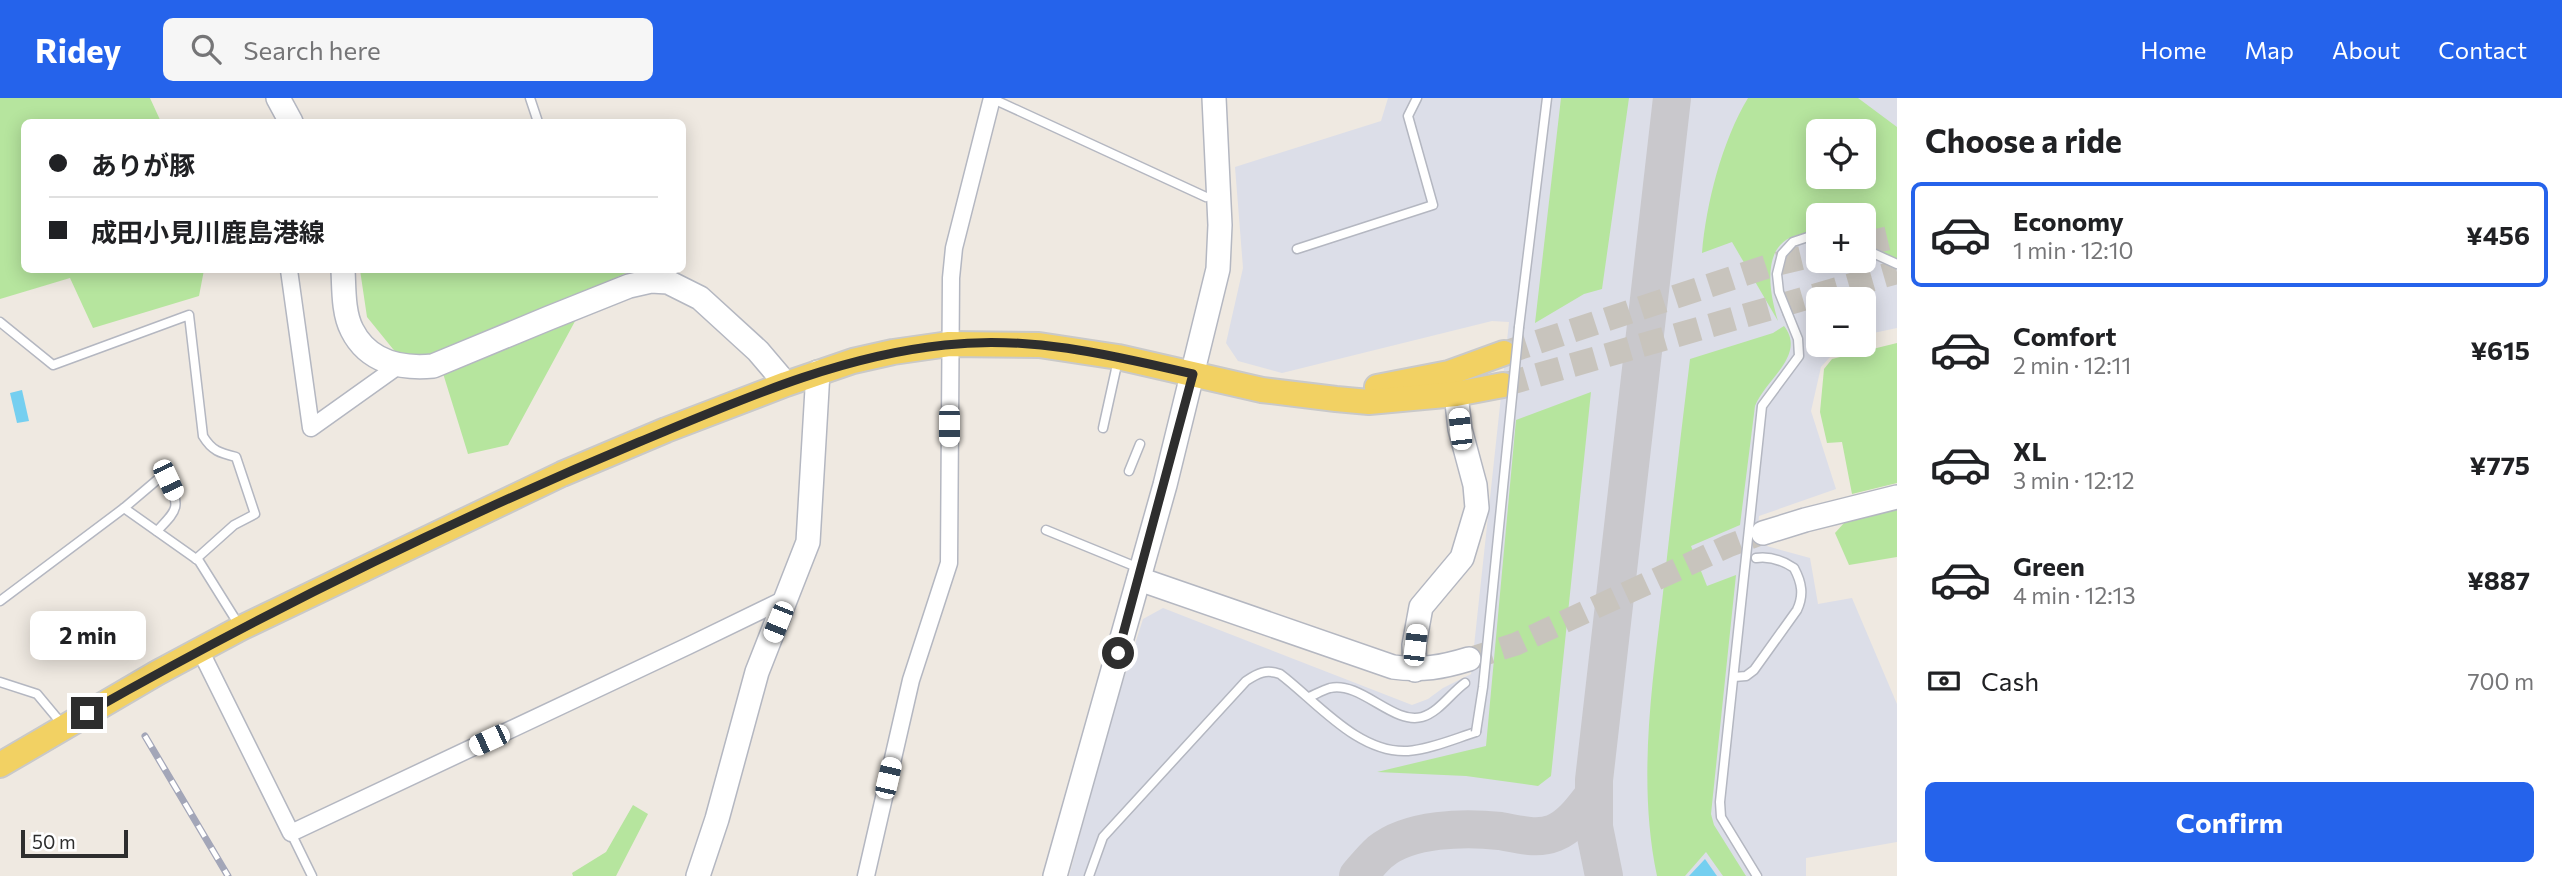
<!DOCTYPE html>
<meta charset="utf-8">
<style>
body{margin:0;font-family:Commissioner,"Noto Sans JP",sans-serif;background:#f6f6f6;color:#202124;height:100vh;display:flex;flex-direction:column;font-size:26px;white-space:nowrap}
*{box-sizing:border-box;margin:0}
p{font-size:23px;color:#757577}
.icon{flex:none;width:38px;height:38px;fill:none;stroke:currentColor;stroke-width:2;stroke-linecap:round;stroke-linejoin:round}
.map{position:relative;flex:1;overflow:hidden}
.panel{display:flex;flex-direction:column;background:#fff;width:665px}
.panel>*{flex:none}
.guide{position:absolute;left:21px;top:21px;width:665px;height:154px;border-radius:10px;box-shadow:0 4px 18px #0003;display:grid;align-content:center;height:154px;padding:0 28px;background:#fff}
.buttons{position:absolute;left:1806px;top:21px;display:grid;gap:14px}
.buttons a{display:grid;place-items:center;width:70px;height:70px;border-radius:10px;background:#fff;box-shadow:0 4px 18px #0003;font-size:35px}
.scale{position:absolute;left:21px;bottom:18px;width:107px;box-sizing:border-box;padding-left:7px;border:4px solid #2e2e2e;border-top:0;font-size:19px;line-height:24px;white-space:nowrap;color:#2e2e2e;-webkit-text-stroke:5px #fff;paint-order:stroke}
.end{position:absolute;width:32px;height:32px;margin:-16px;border:9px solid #2e2e2e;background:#fff;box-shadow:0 0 0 4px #fff}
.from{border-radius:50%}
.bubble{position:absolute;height:49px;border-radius:10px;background:#fff;box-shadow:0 4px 18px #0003;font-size:23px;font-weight:700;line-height:49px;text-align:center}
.car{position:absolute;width:21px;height:42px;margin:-21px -10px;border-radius:9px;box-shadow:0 0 5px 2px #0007;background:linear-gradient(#fff 24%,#345 0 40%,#fff 0 76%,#345 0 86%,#fff 0)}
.guide b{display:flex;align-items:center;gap:24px;height:66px;font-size:26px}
.guide b+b{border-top:2px solid #e0e0e0}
.guide i{width:18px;height:18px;background:#202124}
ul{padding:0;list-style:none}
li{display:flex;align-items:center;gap:21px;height:105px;margin:0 14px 10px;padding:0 14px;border:4px solid transparent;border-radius:10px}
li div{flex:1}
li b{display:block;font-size:26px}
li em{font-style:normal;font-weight:700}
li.active{border-color:#2563eb}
li>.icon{width:63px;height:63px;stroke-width:1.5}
h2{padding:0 28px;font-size:32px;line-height:84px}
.pay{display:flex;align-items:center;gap:18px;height:77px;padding:0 28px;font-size:26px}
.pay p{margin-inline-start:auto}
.cta{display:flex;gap:14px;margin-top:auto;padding:14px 28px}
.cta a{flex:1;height:80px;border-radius:10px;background:#2563eb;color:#fff;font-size:28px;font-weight:700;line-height:80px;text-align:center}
header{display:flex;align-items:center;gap:42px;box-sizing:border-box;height:98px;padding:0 35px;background:#2563eb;color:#fff}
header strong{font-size:33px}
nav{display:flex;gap:38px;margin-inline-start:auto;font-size:24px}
.search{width:490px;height:63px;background:#f6f6f6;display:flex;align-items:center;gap:18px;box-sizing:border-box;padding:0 24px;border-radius:10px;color:#757577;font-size:26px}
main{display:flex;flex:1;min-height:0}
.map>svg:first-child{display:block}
.airport{fill:#dcdee8;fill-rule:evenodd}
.green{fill:#b6e59e;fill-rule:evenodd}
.water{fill:#75cff0}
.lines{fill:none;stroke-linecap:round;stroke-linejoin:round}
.taxiway{stroke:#c9c8cc;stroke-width:38}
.secondary-tunnel{stroke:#c8c4bd;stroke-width:23;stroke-dasharray:23 11;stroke-linecap:butt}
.primary-tunnel{stroke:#c8c4bd;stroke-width:24;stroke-dasharray:24 12;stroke-linecap:butt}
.lane-casing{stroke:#b4b7c1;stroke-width:11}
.street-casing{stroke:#b4b7c1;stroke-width:19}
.secondary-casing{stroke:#b4b7c1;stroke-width:26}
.primary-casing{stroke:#c9c9c9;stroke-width:28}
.lane{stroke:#fff;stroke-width:8}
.street{stroke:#fff;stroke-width:16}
.secondary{stroke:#fff;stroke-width:23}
.primary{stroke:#f2d163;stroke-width:24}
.rail-casing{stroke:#a3a6b8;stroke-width:7}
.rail{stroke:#fff;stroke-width:4.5;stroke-dasharray:13;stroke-linecap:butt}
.lane-bridge-casing{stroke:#b4b7c1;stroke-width:11;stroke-linecap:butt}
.lane-bridge{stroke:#fff;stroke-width:8}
.route{stroke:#2e2e2e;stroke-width:9}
</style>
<header>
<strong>Ridey</strong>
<div class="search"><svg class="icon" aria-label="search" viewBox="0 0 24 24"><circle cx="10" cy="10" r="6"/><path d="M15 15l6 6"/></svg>Search here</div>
<nav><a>Home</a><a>Map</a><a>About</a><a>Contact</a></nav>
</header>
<main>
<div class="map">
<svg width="1897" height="778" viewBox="0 0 1897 778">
<rect width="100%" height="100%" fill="#efe9e1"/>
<path class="airport" d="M1388,0h509v230l-33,7v-36h-46v46h23l-20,22 -10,44 25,78 -77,27 -3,30 7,-1 47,13 8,46 34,-6 45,106v138l-91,16v18h-737l42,-157 32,-100 20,-11 249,97 16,-6 15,-11 28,-14 38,-352 -17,-1 -210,52 -44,-12 -12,-18 17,-75 -8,-101 146,-46zM1818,33h46v46h-46zM1818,117h46v46h-46z"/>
<g class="green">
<path d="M0,0h150l11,24h-137v148h180l-5,26 -106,32 -23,-50 -70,21z"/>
<path d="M1561,0h68l-27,191 -18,5 -49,29z"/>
<path d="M1748,0h110l39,29v133l-33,-16v-29h-46v19c-57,-5 -52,48 -40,87l-46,-79 -30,11c4,-49 20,-112 46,-155zM1818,33h46v46h-46z"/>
<path d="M360,172h273l-40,18 -85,157 -40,9 -31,-100h-40l-30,-37z"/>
<path d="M1784,228c23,29 -19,54 -29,80l-15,119 -49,21 16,40 29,-11 -25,239 3,11 32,51h-23l-17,-24 -21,24h-28c-19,-90 -6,-184 5,-274 9,-81 18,-162 28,-243l83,-26z"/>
<path d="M1897,245v140l-45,11 -10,-52 -15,1 -7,-31 4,-43 8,-10z"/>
<path d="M1591,294l-40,384 -13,10 -72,-10 -89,-4 109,-26 30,-326z"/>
<path d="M1897,407v52l-48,8 -14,-32 18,-20z"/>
<path d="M633,707l15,9 -32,62h-43l-1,-3 34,-21z"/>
</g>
<g class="water">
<path d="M22,292l7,31 -12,2 -7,-30z"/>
<path d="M1705,761l12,17h-28z"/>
</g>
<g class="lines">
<g class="taxiway">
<path d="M1358,778c7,-8 14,-17 22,-24 29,-24 85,-25 120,-21 18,3 37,9 54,2 17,-7 28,-23 39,-37"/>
<path d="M1604,778l-10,-49v-47l78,-682"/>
</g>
<path class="secondary-tunnel" d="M1469,561l47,-15 212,-98 35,-13"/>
<g class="primary-tunnel">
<path d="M1864,146l33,-8"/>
<path d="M1504,255l268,-88 46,-11"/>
<path d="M1503,287l394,-113"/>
</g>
<g class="lane-casing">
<g id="lane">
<path d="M530,0l8,24"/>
<path d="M991,0l215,99"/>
<path d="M1297,151l136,-44 -25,-89 9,-18"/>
<path d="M1864,151l33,15"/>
<path d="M0,224l53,43 136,-50 14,121c9,15 17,17 33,21l19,57 -21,11 -38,34"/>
<path d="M1519,229l28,-229"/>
<path d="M1103,330l15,-68"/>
<path d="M1129,373l11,-27"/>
<path d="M124,410l33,-28h11c13,28 9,30 -11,51"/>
<path d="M1046,432l93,38"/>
<path d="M0,503l124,-93 75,53 40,64"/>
<path d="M1734,579l12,-1 8,-6 43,-60c7,-15 5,-27 -3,-42 -12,-8 -24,-12 -38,-10"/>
<path d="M0,584l37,12 25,30"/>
<path d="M1309,599c7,-3 14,-7 21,-9 31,-7 63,37 92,29 17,-5 29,-24 43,-34"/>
<path d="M291,735l21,43"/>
<path d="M1089,778l14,-39 143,-156c12,-8 20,-12 34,-7 36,27 78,80 128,77 23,-2 46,-12 68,-19"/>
<path d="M1757,778l-36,-59 -1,-15 42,-396 37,-50 -1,-17 -19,-47 -2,-18 5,-20 11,-12 15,-5 10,1"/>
</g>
</g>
<g class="street-casing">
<g id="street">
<path d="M289,172l22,158 87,-62"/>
<path d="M200,552l91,183 397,-187 101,-49"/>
<path d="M866,778l45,-196 38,-117 2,-285 3,-30 38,-150"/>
</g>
</g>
<g class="secondary-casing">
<g id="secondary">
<path d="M278,0l13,24"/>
<path d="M343,172c1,18 0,43 9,60 16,32 49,39 81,36l116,-48 80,-32 22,-5 17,1 32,16 58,53 28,33"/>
<path d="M1763,435l42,-13 92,-23"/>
<path d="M1139,481l254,88c28,4 50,0 76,-8"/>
<path d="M1415,572l-1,-25 7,-38 41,-49 15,-50 -2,-23 -15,-56 -4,-35"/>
<path d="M698,778l19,-57 40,-147 51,-130 10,-170"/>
<path d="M1055,778l110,-391 53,-216 2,-44 -6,-127"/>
</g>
</g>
<g class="primary-casing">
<g id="primary">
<path d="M1377,289l72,-14 55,-20"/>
<path d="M0,667l157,-92 84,-45 321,-154 104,-44 120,-46 67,-23 40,-9 56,-8 90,1 79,12 144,33 74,9 33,3 87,-8 47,-9"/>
</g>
</g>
<use href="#lane" class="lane"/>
<use href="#street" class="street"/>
<use href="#secondary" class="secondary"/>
<use href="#primary" class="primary"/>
<g class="rail-casing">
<path id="rail" d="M145,638l83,140"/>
</g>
<use href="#rail" class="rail"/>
<g class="lane-bridge-casing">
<path id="lane-bridge" d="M1476,634l7,-45 36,-360"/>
</g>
<use href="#lane-bridge" class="lane-bridge"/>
</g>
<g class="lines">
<path class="route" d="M87,615c178,-101 363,-192 552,-271 99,-41 199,-86 306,-97 85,-10 167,10 248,29l-75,279"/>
</g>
</svg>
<div class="buttons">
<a><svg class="icon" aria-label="locate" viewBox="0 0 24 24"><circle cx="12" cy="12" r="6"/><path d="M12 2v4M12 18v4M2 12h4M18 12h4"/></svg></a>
<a>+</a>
<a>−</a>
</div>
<div class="scale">50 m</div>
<i class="end from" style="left:1118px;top:555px"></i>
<i class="end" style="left:87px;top:615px"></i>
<div class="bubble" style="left:30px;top:513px;width:116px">2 min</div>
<i class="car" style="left:949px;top:328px;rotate:180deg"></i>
<i class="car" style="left:1460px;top:331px;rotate:354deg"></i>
<i class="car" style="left:168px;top:382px;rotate:155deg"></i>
<i class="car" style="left:778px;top:524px;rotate:202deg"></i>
<i class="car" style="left:1415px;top:547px;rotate:7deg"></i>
<i class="car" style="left:489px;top:642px;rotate:245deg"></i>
<i class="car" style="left:888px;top:680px;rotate:13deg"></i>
<div class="guide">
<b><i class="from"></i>ありが豚</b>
<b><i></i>成田小見川鹿島港線</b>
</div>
</div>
<section class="panel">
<h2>Choose a ride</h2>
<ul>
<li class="active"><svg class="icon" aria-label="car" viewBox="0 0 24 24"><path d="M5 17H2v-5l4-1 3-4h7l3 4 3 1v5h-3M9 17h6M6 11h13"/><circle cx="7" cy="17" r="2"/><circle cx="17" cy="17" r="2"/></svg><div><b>Economy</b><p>1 min · 12:10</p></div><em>¥456</em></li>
<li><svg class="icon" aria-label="car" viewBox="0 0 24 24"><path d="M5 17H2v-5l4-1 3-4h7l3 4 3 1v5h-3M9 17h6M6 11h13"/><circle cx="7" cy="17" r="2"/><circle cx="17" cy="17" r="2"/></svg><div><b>Comfort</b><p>2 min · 12:11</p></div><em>¥615</em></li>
<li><svg class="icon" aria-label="car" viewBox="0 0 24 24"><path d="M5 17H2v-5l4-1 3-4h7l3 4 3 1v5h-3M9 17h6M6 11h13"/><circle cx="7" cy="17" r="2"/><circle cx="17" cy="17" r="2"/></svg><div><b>XL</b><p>3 min · 12:12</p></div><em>¥775</em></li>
<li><svg class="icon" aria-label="car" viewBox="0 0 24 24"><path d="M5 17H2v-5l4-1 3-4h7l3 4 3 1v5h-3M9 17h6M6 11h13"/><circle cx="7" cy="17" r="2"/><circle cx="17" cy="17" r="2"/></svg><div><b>Green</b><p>4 min · 12:13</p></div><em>¥887</em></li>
</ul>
<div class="pay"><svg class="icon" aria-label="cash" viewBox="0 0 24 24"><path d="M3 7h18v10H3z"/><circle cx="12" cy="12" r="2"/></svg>Cash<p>700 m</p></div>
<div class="cta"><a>Confirm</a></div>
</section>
</main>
